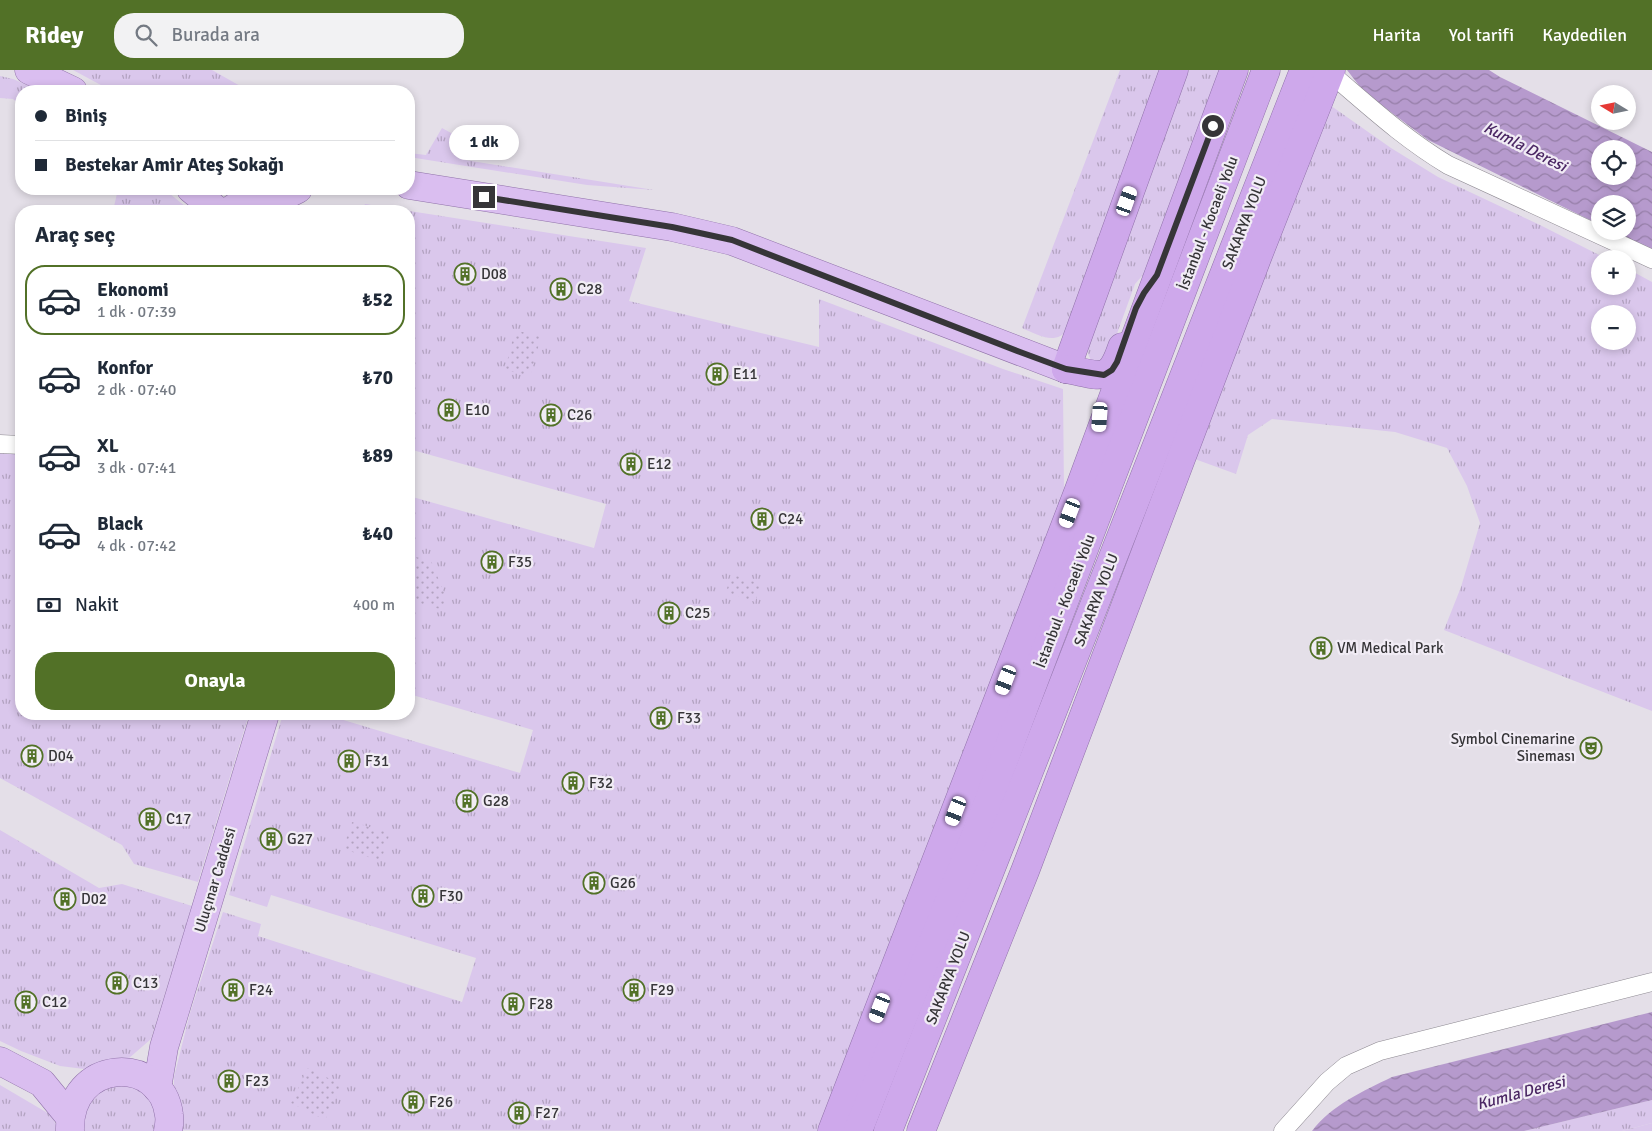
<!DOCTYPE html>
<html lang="tr">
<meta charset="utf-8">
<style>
body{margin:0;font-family:Signika,sans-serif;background:#f2f2f3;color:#1f2937;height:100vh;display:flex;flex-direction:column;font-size:19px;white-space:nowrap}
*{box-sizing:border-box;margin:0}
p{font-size:16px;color:#747a83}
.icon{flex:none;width:28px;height:28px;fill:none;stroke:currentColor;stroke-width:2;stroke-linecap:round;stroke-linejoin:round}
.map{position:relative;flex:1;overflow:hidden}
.details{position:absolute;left:15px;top:135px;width:400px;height:515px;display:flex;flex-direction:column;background:#fff;border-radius:20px;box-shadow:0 2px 8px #0003}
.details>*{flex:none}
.banner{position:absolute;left:15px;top:15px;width:400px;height:110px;border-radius:20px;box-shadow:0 2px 8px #0003;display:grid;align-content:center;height:110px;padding:0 20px;background:#fff}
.needle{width:32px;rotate:280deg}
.buttons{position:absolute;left:1591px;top:15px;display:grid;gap:10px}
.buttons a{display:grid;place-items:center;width:45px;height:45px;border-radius:50%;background:#fff;box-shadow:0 2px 8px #0003;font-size:25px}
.end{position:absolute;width:22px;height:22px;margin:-11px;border:6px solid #363538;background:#fff;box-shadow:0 0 0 2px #fff}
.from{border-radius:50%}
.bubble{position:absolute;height:35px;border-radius:18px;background:#fff;box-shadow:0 2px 8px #0003;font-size:16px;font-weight:800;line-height:35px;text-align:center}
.car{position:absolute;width:15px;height:30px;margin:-15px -8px;border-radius:6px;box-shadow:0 0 4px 1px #0007;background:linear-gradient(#fff 24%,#345 0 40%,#fff 0 76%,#345 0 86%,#fff 0)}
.banner b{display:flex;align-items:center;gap:18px;height:48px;font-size:19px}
.banner b+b{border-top:1px solid #e0e1e3}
.banner i{width:12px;height:12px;background:#1f2937}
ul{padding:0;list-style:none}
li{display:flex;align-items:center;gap:15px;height:70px;margin:0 10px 8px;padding:0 10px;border:2px solid transparent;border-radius:20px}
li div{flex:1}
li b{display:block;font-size:19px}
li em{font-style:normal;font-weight:800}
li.on{border-color:#527127}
li>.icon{width:45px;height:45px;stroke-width:1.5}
h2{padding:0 20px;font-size:22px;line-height:60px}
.pay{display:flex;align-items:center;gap:12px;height:55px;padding:0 20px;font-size:19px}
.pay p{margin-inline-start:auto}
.button{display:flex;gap:10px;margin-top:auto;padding:10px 20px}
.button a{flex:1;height:58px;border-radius:20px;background:#527127;color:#fff;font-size:20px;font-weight:800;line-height:58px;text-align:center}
header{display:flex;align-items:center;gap:30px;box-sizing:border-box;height:70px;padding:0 25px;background:#527127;color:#fff}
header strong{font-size:24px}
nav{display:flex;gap:28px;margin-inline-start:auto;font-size:18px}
.search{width:350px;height:45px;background:#f2f2f3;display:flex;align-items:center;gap:12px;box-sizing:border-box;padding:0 18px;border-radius:20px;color:#747a83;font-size:19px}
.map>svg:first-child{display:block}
.grass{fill:url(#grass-tufts);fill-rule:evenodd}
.forest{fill:url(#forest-firs)}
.park{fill:url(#park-dots)}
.water{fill:url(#water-waves);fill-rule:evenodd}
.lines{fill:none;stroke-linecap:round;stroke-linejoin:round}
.minor-casing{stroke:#8d8991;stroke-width:19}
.primary-casing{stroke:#9072a9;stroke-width:29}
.trunk-casing{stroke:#9072a9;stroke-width:29}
.minor{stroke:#fff;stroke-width:18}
.primary{stroke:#dabef0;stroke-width:28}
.trunk{stroke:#cea8eb;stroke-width:28}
.route{stroke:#363538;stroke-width:6}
.labels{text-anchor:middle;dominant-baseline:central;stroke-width:4.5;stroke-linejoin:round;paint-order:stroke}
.street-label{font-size:15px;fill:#363538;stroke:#f1ecf5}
.poi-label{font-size:15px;fill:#363538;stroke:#f1ecf5;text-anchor:start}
.water-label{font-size:16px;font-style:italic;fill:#4b2764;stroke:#f1ecf5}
</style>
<header>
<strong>Ridey</strong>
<div class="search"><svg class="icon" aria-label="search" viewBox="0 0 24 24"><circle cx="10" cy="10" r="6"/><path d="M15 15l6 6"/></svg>Burada ara</div>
<nav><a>Harita</a><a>Yol tarifi</a><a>Kaydedilen</a></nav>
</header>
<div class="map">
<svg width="1652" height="1061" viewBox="0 0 1652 1061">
<defs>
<pattern id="grass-tufts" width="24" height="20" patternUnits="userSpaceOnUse" patternTransform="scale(1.25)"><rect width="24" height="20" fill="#dac7ec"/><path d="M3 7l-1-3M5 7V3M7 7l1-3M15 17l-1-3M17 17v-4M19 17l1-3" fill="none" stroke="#b2a2c0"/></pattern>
<pattern id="forest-firs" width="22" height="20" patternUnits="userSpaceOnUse" patternTransform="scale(1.25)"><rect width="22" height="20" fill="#dac7ec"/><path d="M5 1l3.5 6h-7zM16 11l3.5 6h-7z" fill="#b2a2c0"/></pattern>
<pattern id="park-dots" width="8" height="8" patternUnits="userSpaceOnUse" patternTransform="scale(1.25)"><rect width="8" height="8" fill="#dac7ec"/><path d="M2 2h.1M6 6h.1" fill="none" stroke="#b2a2c0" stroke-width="1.8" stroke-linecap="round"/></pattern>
<pattern id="water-waves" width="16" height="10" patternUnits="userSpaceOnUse" patternTransform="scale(1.25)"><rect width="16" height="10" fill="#b69acd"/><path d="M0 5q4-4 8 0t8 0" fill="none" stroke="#957ea7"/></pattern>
</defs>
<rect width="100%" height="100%" fill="#e4dfe8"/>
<g class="grass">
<path d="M73,0h139l37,21h-137z"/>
<path d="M1120,0h45l-97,259c-12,17 -30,6 -46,-1z"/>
<path d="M1184,0h37l-71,197 -15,17 -28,77 -4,2 -12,-3 -3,-6 1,-16z"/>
<path d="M0,6l13,3 29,12h-21v15l-8,-7 -13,-1z"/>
<path d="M1327,33l64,45 47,29 102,48 67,34h-7v27h28v-17l24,13v429l-208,-81 17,-43 19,-64 -13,-37 -20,-38 -52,-16 -123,-13 -24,16 -12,39 -44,-16zM1600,244h28v27h-28z"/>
<path d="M442,58l31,17 -8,15 189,30 -67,-5 -178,-28v-4l17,2z"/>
<path d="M118,119h46l27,22h-78z"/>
<path d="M365,134l281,44 -17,53 190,46v-48l184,70 60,20 1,104 -235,613 -11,25 -636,-1 -8,-28v-25l16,-64 33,-101 38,12 -3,12 204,66 14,-44 -205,-63 -4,12 -38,-12 54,-181h47v2l190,57 13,-43 -124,-36v-198l185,52 12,-44 -197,-55v-238h-48z"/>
<path d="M0,367h21v277h228l-51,168 -64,-18 -12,-19 -122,-67z"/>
<path d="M0,760l99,58 23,-4 70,22 -41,133 -23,20 -36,11 -32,-4 -39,-15 -21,-10z"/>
<path d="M109,1014l28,2 19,20 3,25h-78l6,-31z"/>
<path d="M0,1015l51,30 8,16h-59z"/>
<path d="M1652,1030v23l-30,8h-98z"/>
</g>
<path class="forest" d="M1652,1053v8h-30z"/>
<g class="park">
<path d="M515,260l26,7 -11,39 -25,-6z"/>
<path d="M412,486l19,5 15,36 -3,13 -34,-10v-32z"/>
<path d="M731,504l30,10 -6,18 -29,-10z"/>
<path d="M352,752l38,11 -9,28 -38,-12z"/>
<path d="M308,998l34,17 -17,35 -34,-17z"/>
</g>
<g class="water">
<path d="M1347,0h142l11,7 152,75v99l-39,-20h15v-27h-28v21l-172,-85 -64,-48zM1600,79h28v27h-28z"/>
<path d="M1652,942v88l-128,31h-212c20,-26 51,-40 80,-54z"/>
</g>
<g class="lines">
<g class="minor-casing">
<g id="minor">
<path d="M1330,3c39,33 73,65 118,92l204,94"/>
<path d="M0,374l21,1"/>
<path d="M1283,1061l44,-49 19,-16 34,-15 272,-69"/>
</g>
</g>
<g class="primary-casing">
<g id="primary">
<path d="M29,0l44,21"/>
<path d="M409,115l263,42 60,14 334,128"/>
<path d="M191,119l27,22"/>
<path d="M229,141l34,-22"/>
<path d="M260,141l14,-10 24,-12"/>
<path d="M0,991l42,22 27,33"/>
<path d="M157,1018l7,-41 101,-333"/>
<path d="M70,1061c-2,-74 92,-77 99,-16 1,5 0,11 -1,16"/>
</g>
</g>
<g class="trunk-casing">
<g id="trunk">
<path d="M1066,299l108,-299"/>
<path d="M1066,299c34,6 43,16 56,-22"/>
<path d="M832,1061l245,-636 157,-425"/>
<path d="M858,1061l119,-300 289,-761"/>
<path d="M888,1061l416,-1061"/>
<path d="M921,1061l104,-260 232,-613 74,-188"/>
</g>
</g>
<use href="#minor" class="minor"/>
<use href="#primary" class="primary"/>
<use href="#trunk" class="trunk"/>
</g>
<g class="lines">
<path class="route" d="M484,127l188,30 60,13 288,112 46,17 38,6 8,-5 5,-8 19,-54 8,-15 13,-18 56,-149"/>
</g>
<defs>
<g id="building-ring" transform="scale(1.125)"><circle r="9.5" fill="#f1ecf5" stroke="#527127" stroke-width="1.5"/><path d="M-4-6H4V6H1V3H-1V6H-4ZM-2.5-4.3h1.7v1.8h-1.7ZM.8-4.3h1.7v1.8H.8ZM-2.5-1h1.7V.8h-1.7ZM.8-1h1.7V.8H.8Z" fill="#527127"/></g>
<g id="theatre-ring" transform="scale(1.125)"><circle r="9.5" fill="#f1ecf5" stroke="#527127" stroke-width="1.5"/><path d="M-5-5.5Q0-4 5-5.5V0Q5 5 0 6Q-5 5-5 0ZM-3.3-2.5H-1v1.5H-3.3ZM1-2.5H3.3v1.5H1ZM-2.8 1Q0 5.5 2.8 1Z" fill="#527127"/></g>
</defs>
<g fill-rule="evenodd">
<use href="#building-ring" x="465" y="204"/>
<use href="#building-ring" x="561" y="219"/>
<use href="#building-ring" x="717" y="304"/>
<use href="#building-ring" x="449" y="340"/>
<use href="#building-ring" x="551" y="345"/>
<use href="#building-ring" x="631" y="394"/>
<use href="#building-ring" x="762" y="449"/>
<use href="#building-ring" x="492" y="492"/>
<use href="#building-ring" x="669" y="543"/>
<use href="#building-ring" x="1321" y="578"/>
<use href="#building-ring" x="661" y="648"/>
<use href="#theatre-ring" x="1591" y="678"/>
<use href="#building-ring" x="32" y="686"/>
<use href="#building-ring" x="349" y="691"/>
<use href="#building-ring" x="573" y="713"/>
<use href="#building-ring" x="467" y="731"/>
<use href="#building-ring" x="150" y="749"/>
<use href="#building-ring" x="271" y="769"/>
<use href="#building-ring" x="594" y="813"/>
<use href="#building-ring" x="423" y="826"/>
<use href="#building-ring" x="65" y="829"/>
<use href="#building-ring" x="117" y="913"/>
<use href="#building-ring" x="233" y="920"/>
<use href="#building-ring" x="634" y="920"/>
<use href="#building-ring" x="26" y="932"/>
<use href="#building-ring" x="513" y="934"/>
<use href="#building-ring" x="229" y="1011"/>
<use href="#building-ring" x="413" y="1032"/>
<use href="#building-ring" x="519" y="1043"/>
</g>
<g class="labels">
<g class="street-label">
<text transform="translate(1208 153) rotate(-69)">İstanbul - Kocaeli Yolu</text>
<text transform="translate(1244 153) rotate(-69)">SAKARYA YOLU</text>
<text transform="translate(1096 530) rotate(-69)">SAKARYA YOLU</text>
<text transform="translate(1065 531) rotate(-69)">İstanbul - Kocaeli Yolu</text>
<text transform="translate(215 810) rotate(-73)">Uluçınar Caddesi</text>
<text transform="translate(948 908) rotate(-69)">SAKARYA YOLU</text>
</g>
<g class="poi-label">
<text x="481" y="204">D08</text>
<text x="577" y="219">C28</text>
<text x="733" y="304">E11</text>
<text x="465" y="340">E10</text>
<text x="567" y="345">C26</text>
<text x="647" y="394">E12</text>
<text x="778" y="449">C24</text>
<text x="508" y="492">F35</text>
<text x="685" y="543">C25</text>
<text x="1337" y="578">VM Medical Park</text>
<text x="677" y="648">F33</text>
<text x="1575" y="669" text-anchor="end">Symbol Cinemarine<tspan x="1575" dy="17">Sineması</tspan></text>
<text x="48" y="686">D04</text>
<text x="365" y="691">F31</text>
<text x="589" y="713">F32</text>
<text x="483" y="731">G28</text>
<text x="166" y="749">C17</text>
<text x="287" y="769">G27</text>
<text x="610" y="813">G26</text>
<text x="439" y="826">F30</text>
<text x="81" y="829">D02</text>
<text x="133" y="913">C13</text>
<text x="249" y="920">F24</text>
<text x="650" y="920">F29</text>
<text x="42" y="932">C12</text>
<text x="529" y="934">F28</text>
<text x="245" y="1011">F23</text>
<text x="429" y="1032">F26</text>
<text x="535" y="1043">F27</text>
</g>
<g class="water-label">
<text transform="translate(1525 77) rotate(27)">Kumla Deresi</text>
<text transform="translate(1521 1023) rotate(-15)">Kumla Deresi</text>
</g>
</g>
</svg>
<div class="buttons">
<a><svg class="needle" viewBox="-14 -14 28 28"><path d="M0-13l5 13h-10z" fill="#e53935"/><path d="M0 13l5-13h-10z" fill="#747a83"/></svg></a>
<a><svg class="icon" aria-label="locate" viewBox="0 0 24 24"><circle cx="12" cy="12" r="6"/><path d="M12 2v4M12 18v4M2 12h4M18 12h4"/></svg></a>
<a><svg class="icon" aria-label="layers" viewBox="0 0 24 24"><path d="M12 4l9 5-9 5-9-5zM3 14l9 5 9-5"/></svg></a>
<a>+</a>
<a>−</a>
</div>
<i class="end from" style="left:1213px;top:56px"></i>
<i class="end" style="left:484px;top:127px"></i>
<div class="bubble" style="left:449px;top:55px;width:70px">1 dk</div>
<i class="car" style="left:1127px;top:131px;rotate:20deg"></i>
<i class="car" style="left:1100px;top:347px;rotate:184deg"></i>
<i class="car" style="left:1070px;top:443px;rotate:201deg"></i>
<i class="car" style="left:1006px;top:610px;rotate:201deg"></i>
<i class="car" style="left:956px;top:741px;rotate:201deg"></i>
<i class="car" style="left:880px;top:938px;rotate:201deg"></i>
<div class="banner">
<b><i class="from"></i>Biniş</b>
<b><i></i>Bestekar Amir Ateş Sokağı</b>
</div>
<section class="details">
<h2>Araç seç</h2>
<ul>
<li class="on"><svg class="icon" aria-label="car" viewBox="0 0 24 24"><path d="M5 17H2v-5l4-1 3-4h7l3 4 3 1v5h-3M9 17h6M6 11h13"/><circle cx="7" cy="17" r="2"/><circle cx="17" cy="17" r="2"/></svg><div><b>Ekonomi</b><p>1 dk · 07:39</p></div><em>₺52</em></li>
<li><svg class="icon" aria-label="car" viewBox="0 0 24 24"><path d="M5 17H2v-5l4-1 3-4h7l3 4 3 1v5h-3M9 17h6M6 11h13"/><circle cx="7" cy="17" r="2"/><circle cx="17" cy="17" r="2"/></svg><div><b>Konfor</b><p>2 dk · 07:40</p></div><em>₺70</em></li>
<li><svg class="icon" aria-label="car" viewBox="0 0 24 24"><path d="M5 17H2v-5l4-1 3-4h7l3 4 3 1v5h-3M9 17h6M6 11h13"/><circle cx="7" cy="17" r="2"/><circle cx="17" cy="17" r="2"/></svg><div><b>XL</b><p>3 dk · 07:41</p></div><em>₺89</em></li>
<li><svg class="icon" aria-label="car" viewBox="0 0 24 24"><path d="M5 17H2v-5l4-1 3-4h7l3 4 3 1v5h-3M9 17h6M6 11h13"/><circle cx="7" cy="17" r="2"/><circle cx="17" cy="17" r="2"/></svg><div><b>Black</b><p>4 dk · 07:42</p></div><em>₺40</em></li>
</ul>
<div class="pay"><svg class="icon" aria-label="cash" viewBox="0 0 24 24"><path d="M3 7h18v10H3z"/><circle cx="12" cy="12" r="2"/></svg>Nakit<p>400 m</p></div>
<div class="button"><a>Onayla</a></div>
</section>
</div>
